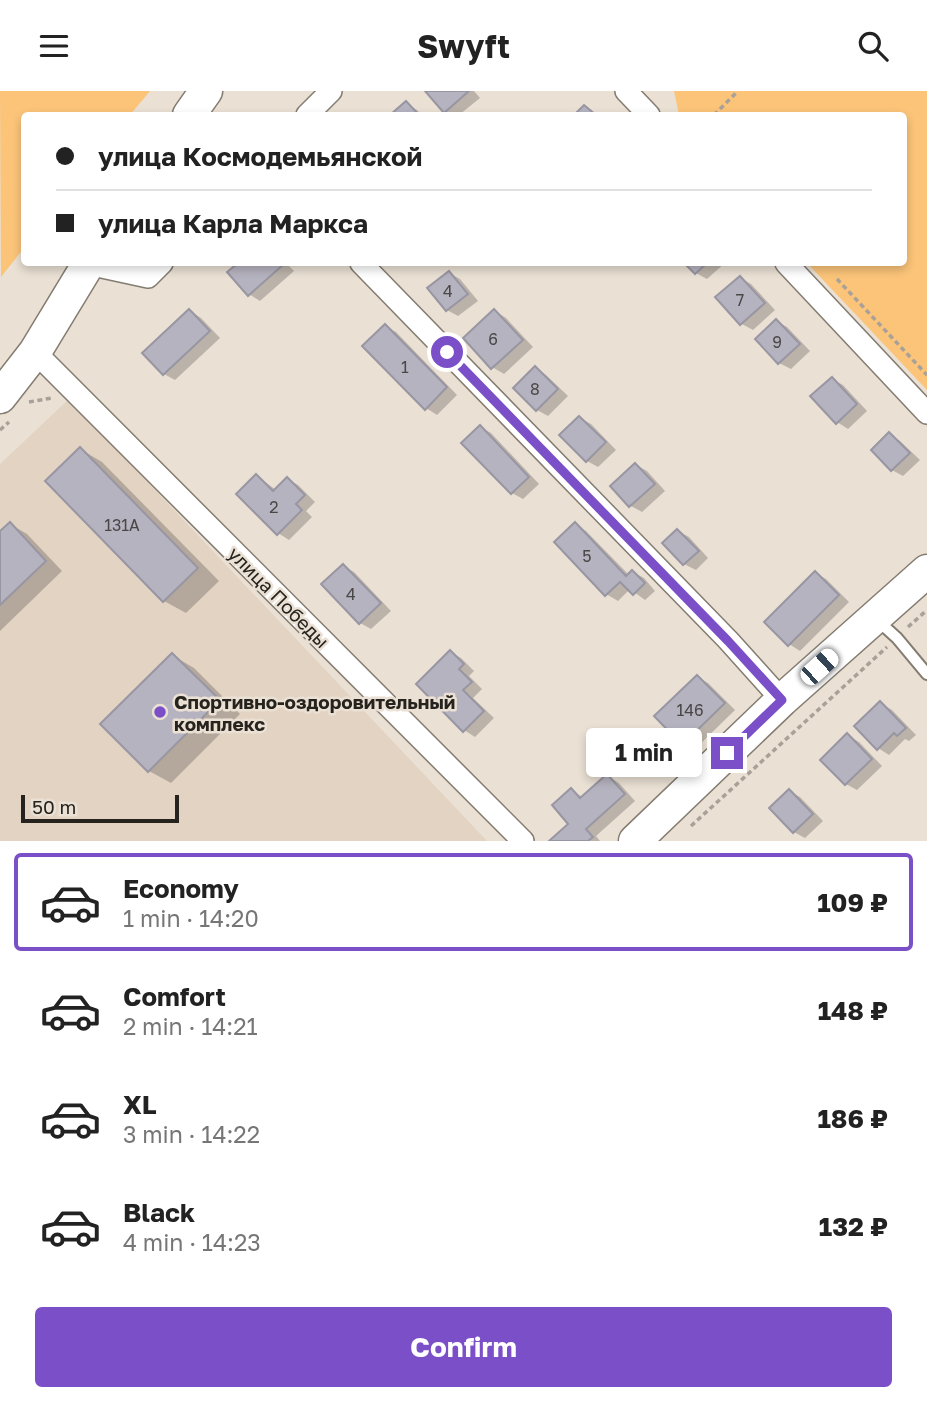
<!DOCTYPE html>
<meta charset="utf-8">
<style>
body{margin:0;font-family:"Golos Text",sans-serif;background:#f2f2f2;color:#222;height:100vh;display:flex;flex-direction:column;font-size:26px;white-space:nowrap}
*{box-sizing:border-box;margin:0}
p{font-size:23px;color:#767676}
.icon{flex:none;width:38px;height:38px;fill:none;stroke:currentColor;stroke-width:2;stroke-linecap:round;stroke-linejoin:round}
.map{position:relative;height:750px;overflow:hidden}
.panel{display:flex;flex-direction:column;background:#fff;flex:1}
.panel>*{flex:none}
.hud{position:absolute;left:21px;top:21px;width:886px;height:154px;border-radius:7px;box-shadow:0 4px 10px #0003;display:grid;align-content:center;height:154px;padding:0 35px;background:#fff}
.scale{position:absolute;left:21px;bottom:18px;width:158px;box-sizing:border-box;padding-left:7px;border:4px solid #26231e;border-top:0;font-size:19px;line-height:24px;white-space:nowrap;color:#26231e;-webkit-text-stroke:5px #eae0d4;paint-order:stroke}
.end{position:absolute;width:32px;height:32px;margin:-16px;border:9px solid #7b4fc8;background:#fff;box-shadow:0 0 0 4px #fff}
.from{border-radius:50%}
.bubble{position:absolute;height:49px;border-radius:7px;background:#fff;box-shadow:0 4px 10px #0003;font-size:23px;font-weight:700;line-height:49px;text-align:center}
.car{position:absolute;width:21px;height:42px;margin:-21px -10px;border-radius:9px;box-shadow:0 0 5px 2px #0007;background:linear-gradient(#fff 24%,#345 0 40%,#fff 0 76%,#345 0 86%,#fff 0)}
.hud b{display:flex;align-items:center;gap:24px;height:66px;font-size:26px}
.hud b+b{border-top:2px solid #e0e0e0}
.hud i{width:18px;height:18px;background:#222}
ul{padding:12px 0 0;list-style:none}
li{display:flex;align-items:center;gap:21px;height:98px;margin:0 14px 10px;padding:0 21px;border:4px solid transparent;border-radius:7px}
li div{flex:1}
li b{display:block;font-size:26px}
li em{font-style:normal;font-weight:700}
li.selected{border-color:#7b4fc8}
li>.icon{width:63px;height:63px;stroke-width:1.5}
.action{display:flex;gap:14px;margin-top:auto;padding:14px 35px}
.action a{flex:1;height:80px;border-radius:7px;background:#7b4fc8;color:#fff;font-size:28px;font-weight:700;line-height:80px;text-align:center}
header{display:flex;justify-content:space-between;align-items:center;height:91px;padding:0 35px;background:#fff;font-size:32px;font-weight:700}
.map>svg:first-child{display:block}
.built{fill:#e2d3c3}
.green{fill:#fbc479}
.shadow{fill:#0003}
.building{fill:#b6b3c0;stroke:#9996a3;stroke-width:2}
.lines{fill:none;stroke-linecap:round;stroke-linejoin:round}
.lane-casing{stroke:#847c71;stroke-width:14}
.street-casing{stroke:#847c71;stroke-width:24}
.secondary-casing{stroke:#847c71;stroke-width:35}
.path{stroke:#a9a197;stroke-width:3.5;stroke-dasharray:5 3.5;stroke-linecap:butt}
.lane{stroke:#fff;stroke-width:10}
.street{stroke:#fff;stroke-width:21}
.secondary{stroke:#fff;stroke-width:32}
.route{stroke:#7b4fc8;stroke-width:9}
.poi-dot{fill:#7b4fc8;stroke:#eae0d4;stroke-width:2.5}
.labels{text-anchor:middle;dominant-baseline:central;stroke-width:5;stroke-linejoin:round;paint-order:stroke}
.number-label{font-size:16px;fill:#4a4746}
.street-label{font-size:19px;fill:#26231e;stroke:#eae0d4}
.poi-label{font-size:19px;font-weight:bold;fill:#26231e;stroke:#eae0d4;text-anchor:start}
</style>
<header><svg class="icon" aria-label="menu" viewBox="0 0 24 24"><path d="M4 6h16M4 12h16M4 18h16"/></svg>Swyft<svg class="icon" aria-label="search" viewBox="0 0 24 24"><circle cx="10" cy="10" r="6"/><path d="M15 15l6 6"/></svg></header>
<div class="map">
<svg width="927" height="750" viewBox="0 0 927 750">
<rect width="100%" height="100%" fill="#eae0d4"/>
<path class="built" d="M69,308l418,442h-487v-377z"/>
<g class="green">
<path d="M0,0h150l-20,24h-106v133l-23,29z"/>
<path d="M674,0h253v299l-120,-127h96v-148h-224z"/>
</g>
<g class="shadow">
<path d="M428,0h46l6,7 -21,17h-6l-8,-4z"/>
<path d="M406,13l11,6 5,5h-29z"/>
<path d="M241,172h45l8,8 -34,30 -11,-7 -19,-22z"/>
<path d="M687,172h38l-18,16 -11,-6z"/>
<path d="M449,182l11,6 18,22 -20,15 -11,-6z"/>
<path d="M740,187l11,6 24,26 -22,20 -11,-6 -24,-27z"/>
<path d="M190,220l11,7 19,20 -45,42 -11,-6z"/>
<path d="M495,220l11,7 27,29 -29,27 -12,-7z"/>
<path d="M776,230l11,6 23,24 -19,18 -12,-6 -22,-24z"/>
<path d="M385,235l11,6 61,63 -20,20 -11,-7z"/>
<path d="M535,277l11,7 22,21 -20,20 -11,-6z"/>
<path d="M832,288l11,6 24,26 -19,18 -11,-7z"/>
<path d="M580,327l11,6 25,26 -18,17 -11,-6z"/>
<path d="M480,336l11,6 48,51 -16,15 -11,-6z"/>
<path d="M889,343l11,7 20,19 -17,16 -11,-6 -19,-20z"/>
<path d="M80,358l22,13 117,119 -33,32 -22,-12z"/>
<path d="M636,374l11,6 18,20 -23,21 -11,-6 -19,-20z"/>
<path d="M257,385l19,14 11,-11 11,6 17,17 -9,9 6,6 -23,23 -11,-7z"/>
<path d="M10,433l17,10 35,37 -62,60v-97z"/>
<path d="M575,433l11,7 43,44 4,-3 11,6 11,13 -10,9 -15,-11 -12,12 -12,-7z"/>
<path d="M678,440l11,6 19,21 -12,12 -12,-6 -19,-21z"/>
<path d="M343,475l11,6 37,39 -20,18 -11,-6z"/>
<path d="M815,482l11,6 23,23 -49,49 -11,-7z"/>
<path d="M450,561l11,6 13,13 -5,5 13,13 -9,9 21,20 -19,19 -11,-7z"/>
<path d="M172,564l22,13 46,46 -69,69 -22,-12z"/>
<path d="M697,586l11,6 27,27 -41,40 -11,-6z"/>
<path d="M880,612l12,7 24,25 -7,6 -4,-2 -16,16 -11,-7z"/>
<path d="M847,644l12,7 23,24 -25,24 -11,-6z"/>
<path d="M608,685l11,7 16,18 -39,35 4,5h-49l20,-17v-34l11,7z"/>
<path d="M789,700l11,6 23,24 -18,17 -11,-6z"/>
</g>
<g class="building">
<path d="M425,0h44l-25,22z"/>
<path d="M406,10l13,14h-29z"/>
<path d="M584,14l12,10h-22z"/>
<path d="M238,172h45l1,1 -36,32 -21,-24z"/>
<path d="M684,172h23l-12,11z"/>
<path d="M449,180l19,23 -22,17 -19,-23z"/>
<path d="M740,185l25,27 -25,22 -25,-28z"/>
<path d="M189,218l21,22 -47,44 -21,-22z"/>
<path d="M494,218l29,31 -32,29 -28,-31z"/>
<path d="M776,228l24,25 -22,20 -23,-25z"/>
<path d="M385,233l62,63 -22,23 -63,-64z"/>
<path d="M535,275l23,23 -22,22 -23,-23z"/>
<path d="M832,286l25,27 -21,20 -26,-28z"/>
<path d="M579,325l27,26 -20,20 -27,-27z"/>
<path d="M480,334l49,52 -18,17 -50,-51z"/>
<path d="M889,341l21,21 -19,18 -20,-21z"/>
<path d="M80,356l118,121 -35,34 -118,-121z"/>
<path d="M635,372l20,21 -26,23 -19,-21z"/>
<path d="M256,383l17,17 14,-14 18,18 -9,9 6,6 -25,25 -41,-41z"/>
<path d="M10,431l36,39 -46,44v-74z"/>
<path d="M575,431l51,54 6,-6 13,13 -12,12 -13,-13 -15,14 -51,-54z"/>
<path d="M677,438l22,22 -16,14 -21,-22z"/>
<path d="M343,473l38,39 -22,21 -38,-40z"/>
<path d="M815,480l24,24 -51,51 -24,-24z"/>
<path d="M450,559l14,14 -5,5 13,13 -9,8 21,21 -21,21 -47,-48z"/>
<path d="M172,562l48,47 -72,72 -48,-48z"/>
<path d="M697,584l28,28 -43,42 -28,-29z"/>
<path d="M880,610l26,27 -9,8 -3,-3 -17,17 -23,-24z"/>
<path d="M847,642l25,26 -27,26 -25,-25z"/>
<path d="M607,683l18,20 -39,35 7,8 -5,4h-39l19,-17 -16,-19 19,-17 9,10z"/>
<path d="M789,698l24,25 -20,19 -24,-25z"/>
</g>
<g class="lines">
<g class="lane-casing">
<path id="lane" d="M876,528l21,19 30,36"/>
</g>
<g class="street-casing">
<g id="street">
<path d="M626,0l23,24"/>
<path d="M307,24l24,-24"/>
<path d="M361,172l367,377 54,60"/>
<path d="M786,172l141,150"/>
<path d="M88,173l60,13 14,-14"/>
<path d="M35,261l488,489"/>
</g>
</g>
<g class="secondary-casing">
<g id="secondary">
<path d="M189,24l17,-24"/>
<path d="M0,306l35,-45 54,-89"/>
<path d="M635,750l147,-141 145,-129"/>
</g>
</g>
<g class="path">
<path d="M714,24l24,-24"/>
<path d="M837,188l90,96"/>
<path d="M29,311l23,-4"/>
<path d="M0,339l9,-8"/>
<path d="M908,536l19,-17"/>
<path d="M691,735l196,-179"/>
</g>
<use href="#lane" class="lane"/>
<use href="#street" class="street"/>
<use href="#secondary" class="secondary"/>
</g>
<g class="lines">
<path class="route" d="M447,261l281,289 54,59 -55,53"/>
</g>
<circle class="poi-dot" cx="160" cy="621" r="7"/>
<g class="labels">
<g class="number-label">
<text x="448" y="200">4</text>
<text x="740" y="209">7</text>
<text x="493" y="248">6</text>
<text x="777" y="251">9</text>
<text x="405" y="276">1</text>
<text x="535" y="298">8</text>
<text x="274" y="416">2</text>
<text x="122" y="434">131А</text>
<text x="587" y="465">5</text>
<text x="351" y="503">4</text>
<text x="690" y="619">146</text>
</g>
<g class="street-label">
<text transform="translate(279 506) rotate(45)">улица Победы</text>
</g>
<g class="poi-label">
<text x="174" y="610">Спортивно-оздоровительный<tspan x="174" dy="22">комплекс</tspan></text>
</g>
</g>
</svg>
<div class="scale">50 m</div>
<i class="end from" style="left:447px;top:261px"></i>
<i class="end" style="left:727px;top:662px"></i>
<div class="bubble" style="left:586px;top:637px;width:116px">1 min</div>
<i class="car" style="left:819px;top:576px;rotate:48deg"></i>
<div class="hud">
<b><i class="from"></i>улица Космодемьянской</b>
<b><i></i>улица Карла Маркса</b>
</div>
</div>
<section class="panel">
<ul>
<li class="selected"><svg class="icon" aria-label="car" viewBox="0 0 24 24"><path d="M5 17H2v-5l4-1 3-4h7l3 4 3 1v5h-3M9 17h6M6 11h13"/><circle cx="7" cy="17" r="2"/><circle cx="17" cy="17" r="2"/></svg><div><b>Economy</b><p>1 min · 14:20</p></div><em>109 ₽</em></li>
<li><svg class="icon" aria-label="car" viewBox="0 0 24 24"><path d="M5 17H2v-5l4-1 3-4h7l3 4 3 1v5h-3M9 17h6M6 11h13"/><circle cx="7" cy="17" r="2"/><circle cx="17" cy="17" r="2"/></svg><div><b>Comfort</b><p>2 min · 14:21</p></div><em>148 ₽</em></li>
<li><svg class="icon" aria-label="car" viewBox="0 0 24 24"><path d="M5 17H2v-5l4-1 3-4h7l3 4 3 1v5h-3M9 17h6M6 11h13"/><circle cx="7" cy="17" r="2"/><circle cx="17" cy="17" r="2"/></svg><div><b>XL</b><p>3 min · 14:22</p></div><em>186 ₽</em></li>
<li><svg class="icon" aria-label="car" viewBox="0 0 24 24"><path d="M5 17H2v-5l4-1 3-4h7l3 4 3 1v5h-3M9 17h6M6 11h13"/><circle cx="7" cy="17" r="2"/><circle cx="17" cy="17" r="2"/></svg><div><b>Black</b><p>4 min · 14:23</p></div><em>132 ₽</em></li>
</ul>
<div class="action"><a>Confirm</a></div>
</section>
